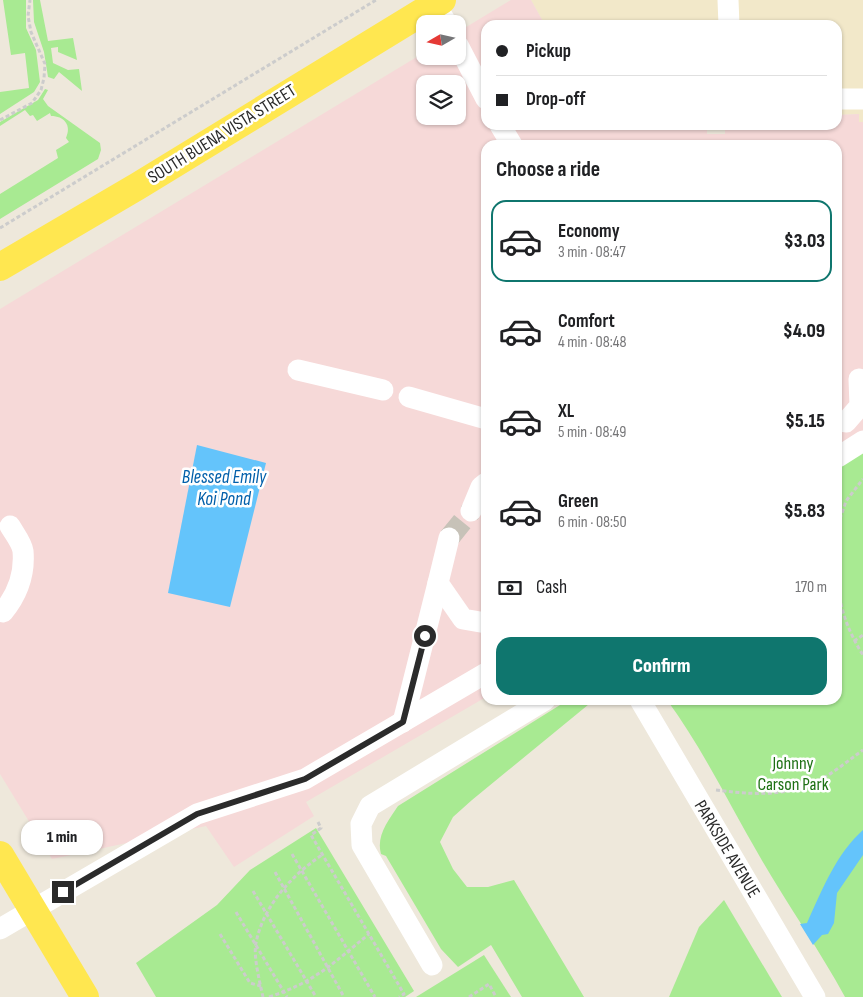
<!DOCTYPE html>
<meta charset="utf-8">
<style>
body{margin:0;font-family:"Sofia Sans Condensed",sans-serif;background:#f6f6f6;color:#202124;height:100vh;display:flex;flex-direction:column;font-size:19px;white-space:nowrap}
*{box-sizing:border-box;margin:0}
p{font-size:16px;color:#757577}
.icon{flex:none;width:28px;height:28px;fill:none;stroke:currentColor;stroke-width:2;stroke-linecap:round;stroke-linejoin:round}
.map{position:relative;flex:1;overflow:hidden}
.details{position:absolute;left:481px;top:140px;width:361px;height:565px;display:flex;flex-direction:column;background:#fff;border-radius:15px;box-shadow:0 1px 4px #0004}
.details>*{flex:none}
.banner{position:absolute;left:481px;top:20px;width:361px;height:110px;border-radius:15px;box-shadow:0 1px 4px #0004;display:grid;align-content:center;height:110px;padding:0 15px;background:#fff}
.needle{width:32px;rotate:261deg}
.controls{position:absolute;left:416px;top:15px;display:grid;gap:10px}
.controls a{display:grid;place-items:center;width:50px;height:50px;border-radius:10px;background:#fff;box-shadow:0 1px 4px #0004;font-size:25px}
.end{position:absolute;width:22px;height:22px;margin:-11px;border:6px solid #2b2b2b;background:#fff;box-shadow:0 0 0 2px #fff}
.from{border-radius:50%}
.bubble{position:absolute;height:35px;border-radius:15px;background:#fff;box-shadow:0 1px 4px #0004;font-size:16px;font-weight:800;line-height:35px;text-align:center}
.banner b{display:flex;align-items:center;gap:18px;height:48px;font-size:19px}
.banner b+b{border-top:1px solid #e0e0e0}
.banner i{width:12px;height:12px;background:#202124}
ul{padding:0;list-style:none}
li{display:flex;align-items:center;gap:15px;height:82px;margin:0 10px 8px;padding:0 5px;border:2px solid transparent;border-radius:15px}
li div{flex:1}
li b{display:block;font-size:19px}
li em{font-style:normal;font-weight:800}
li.on{border-color:#0f766e}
li>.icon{width:45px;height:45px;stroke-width:1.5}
h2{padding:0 15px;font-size:22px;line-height:60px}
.pay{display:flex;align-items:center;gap:12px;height:55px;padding:0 15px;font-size:19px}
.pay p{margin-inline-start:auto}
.action{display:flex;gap:10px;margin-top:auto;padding:10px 15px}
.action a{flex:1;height:58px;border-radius:15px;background:#0f766e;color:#fff;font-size:20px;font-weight:800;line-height:58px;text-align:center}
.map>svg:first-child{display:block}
.education{fill:#f2e8c9}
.medical{fill:#f6d9d8;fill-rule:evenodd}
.green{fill:#a8ea92}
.water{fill:#64c4fb}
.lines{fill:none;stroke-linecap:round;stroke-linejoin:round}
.minor-tunnel{stroke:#c7c2b8;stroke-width:21;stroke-dasharray:21 11;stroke-linecap:butt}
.path{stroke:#ccc;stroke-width:3;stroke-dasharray:4 2.5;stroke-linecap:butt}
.minor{stroke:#fff;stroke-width:21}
.major{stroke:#ffe750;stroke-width:28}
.route{stroke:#2b2b2b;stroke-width:6}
.labels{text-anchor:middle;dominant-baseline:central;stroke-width:5;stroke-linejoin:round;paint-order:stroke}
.street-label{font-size:18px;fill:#2b2b2b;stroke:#fff}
.park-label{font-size:18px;fill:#1d7013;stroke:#fff}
.water-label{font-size:19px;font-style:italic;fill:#005faa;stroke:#fff}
</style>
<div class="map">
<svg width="863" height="997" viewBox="0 0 863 997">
<rect width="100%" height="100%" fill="#eee8db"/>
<path class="education" d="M531,0h332v122h-4l-1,-8 -20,1v-90h-293z"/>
<path class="medical" d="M511,0h20l14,25h-59v100h221v9h18v-9h113v-10l21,-1v8h4v311l-25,17v-305h-352v552l-180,105 8,14 -80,51 -28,-41 -154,33 -52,-85v-465l425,-257v4h33v-24zM425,84h33v32h-33z"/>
<g class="green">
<path d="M3,0h23v28l10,22 4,32 -6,10 -34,22v-22l29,-4 -4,-35 -14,2z"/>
<path d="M33,0h7l8,41 25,-3 4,22 -19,-8v-5l-7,1 2,15 15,7 11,-1 3,22 -23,-19 -5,7 -6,-2 -4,-25 -10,-30z"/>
<path d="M45,89l3,1 -5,9 5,7 52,37 1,7 -3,9 -98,60v-25l58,-36 -2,-8 13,-8 -3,-4c6,-13 -2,-22 -15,-22l-1,-3 -13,8 -4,-6 -3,1 -5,-6 -25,16v-4l38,-22z"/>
<path d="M863,451v546h-18c-26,-48 -58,-93 -85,-140 -31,-53 -57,-108 -93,-157h171v-235z"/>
<path d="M568,700h26l-122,100 -19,17 -13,25 13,27 14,18h21l26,-7 70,117h-62l-31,-52 -33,22 -17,-18 -55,-93 -5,-2c-5,-18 7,-33 17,-48z"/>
<path d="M316,828l98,163 -9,6h-249l-20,-34 81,-58 33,-35z"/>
<path d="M724,900l58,97h-113l30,-70z"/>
<path d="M484,955l27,42h-95z"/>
</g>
<g class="water">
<path d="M197,445l69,18 -36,144 -62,-14z"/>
<path d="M863,830v25l-26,38 -3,30 -6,11 -6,1 -9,10 -13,-21 7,-1c15,-33 29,-69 56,-93z"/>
</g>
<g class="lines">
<path class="minor-tunnel" d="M449,538l22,-27"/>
<g class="path">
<path d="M0,120l32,-17 9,-13 3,-12 1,-14 -14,-32 -3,-16 2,-16"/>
<path d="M0,228l376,-228"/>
<path d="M838,525l8,-24 17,-22"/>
<path d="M838,584c2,26 11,49 25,71"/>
<path d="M854,641l9,-6"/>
<path d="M716,790c29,4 59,6 88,-3 21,-7 41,-24 59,-37"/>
<path d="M318,822l3,6 -10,7 93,159 -5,3"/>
<path d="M292,854l83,143"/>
<path d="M275,872l69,125"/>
<path d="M253,891l63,106"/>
<path d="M236,912l51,85"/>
<path d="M220,934l30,49 11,3"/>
<path d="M263,997c-3,-14 -10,-41 -7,-54 7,-37 36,-68 66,-88"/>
<path d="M269,997c46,-15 63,-33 100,-63"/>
<path d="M469,997l20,-13 7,13"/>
</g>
<g class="minor">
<path d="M433,0l14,24"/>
<path d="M728,0l1,25"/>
<path d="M458,45l28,54"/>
<path d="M838,99h25"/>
<path d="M500,125l12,20"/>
<path d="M298,370l85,20"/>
<path d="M409,397l77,22"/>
<path d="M846,422l14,-16 -1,-27"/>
<path d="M838,457l25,-16"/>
<path d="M471,511l10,-24 5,-4"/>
<path d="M449,538l-11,45 25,36 23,4"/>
<path d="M3,612c14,-17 22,-38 20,-61 -1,-8 -9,-18 -13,-25"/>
<path d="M640,700l175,297"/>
<path d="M403,722l35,-139"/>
<path d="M0,929l197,-115 108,-35 181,-106"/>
<path d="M432,965l-70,-120 -1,-21 9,-18 175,-106"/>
</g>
<g class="major">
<path d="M0,267l138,-81 304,-186"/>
<path d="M0,855l85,142"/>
</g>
</g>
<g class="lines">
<path class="route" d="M63,892l134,-78 108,-35 98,-57 22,-86"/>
</g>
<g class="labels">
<g class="street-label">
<text transform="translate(222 134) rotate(-32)">SOUTH BUENA VISTA STREET</text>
<text transform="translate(727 849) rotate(59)">PARKSIDE AVENUE</text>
</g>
<g class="park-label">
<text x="793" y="763">Johnny<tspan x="793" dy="21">Carson Park</tspan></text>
</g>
<g class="water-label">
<text x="224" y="477">Blessed Emily<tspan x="224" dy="22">Koi Pond</tspan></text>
</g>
</g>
</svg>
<div class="controls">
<a><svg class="needle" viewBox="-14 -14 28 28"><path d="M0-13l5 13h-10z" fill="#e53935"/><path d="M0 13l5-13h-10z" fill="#757577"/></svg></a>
<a><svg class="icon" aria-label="layers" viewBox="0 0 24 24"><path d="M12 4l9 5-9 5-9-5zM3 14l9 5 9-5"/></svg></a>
</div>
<i class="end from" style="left:425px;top:636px"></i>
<i class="end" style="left:63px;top:892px"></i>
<div class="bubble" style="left:21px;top:820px;width:82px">1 min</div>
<div class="banner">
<b><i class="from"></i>Pickup</b>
<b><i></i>Drop-off</b>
</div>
<section class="details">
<h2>Choose a ride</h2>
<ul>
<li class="on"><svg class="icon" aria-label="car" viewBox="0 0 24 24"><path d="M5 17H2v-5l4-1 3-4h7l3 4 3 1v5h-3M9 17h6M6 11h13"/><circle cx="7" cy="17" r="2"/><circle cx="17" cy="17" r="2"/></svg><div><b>Economy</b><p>3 min · 08:47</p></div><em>$3.03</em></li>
<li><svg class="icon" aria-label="car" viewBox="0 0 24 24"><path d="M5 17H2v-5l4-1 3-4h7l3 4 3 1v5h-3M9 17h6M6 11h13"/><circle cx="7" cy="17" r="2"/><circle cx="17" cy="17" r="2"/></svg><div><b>Comfort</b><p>4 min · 08:48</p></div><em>$4.09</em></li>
<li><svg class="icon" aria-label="car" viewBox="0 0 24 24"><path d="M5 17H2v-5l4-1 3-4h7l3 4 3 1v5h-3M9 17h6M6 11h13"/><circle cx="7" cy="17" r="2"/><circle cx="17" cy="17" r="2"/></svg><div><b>XL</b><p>5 min · 08:49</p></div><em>$5.15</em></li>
<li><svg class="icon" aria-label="car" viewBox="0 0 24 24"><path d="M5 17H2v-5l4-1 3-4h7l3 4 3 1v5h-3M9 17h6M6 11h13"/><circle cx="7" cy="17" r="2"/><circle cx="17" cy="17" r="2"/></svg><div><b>Green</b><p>6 min · 08:50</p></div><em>$5.83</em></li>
</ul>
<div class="pay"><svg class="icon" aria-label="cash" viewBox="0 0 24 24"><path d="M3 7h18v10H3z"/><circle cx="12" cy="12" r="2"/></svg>Cash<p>170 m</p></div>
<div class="action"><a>Confirm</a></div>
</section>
</div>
